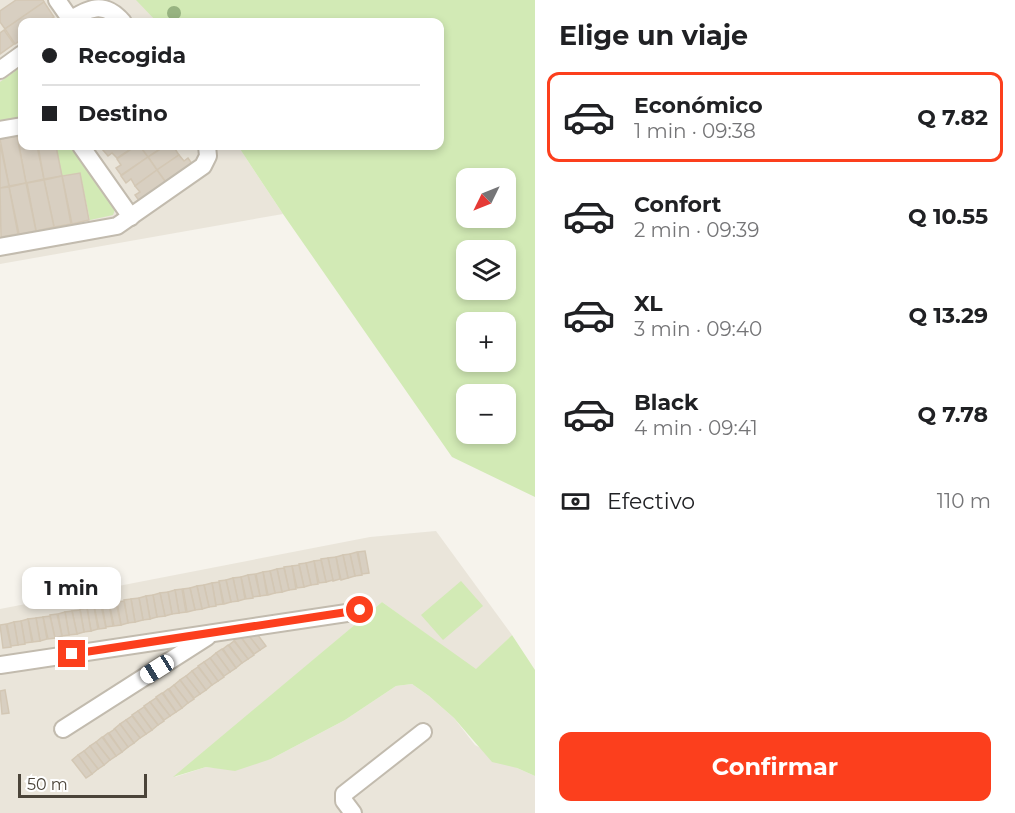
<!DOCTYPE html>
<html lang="es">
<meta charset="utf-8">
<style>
body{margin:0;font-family:Montserrat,sans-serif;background:#f6f6f6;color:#202124;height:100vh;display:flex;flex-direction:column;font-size:22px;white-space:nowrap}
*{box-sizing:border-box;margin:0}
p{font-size:20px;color:#757577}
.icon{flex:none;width:33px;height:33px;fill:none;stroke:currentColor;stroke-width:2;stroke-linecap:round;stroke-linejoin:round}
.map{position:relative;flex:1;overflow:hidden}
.panel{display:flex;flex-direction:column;background:#fff;width:480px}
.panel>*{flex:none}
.guide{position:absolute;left:18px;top:18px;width:426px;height:132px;border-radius:12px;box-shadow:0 3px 9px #0003;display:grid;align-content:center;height:132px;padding:0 24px;background:#fff}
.needle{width:39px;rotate:227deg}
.fabs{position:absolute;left:456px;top:168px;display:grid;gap:12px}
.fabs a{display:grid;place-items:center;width:60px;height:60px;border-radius:12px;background:#fff;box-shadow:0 3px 9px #0003;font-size:30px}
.scale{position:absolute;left:18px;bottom:15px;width:129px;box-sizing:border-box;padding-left:6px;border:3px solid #4b4439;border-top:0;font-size:16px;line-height:21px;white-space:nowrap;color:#4b4439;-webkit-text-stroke:4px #fff;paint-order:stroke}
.end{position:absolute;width:27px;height:27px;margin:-14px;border:8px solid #fc3f1d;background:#fff;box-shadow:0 0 0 3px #fff}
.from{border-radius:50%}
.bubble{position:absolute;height:42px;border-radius:12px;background:#fff;box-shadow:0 3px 9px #0003;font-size:20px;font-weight:700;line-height:42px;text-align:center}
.car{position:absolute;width:18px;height:36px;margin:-18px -9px;border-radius:8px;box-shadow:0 0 4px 2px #0007;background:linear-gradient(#fff 24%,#345 0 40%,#fff 0 76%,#345 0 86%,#fff 0)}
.guide b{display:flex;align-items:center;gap:21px;height:57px;font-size:22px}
.guide b+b{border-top:2px solid #e0e0e0}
.guide i{width:15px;height:15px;background:#202124}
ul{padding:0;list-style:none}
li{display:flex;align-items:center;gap:18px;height:90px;margin:0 12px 9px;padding:0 12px;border:3px solid transparent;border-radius:12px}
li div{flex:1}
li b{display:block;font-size:22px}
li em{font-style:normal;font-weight:700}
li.active{border-color:#fc3f1d}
li>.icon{width:54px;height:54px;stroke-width:1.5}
h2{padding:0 24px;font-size:27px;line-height:72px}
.pay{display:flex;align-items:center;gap:15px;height:66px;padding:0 24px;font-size:22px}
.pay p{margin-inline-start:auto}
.action{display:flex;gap:12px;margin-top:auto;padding:12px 24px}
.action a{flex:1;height:69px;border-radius:12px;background:#fc3f1d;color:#fff;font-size:24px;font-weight:700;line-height:69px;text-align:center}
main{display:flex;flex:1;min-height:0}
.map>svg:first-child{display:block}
.residential{fill:#eae5da}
.green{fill:#d2eab5;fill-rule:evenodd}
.building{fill:#d8cfc1;stroke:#d3c7b4;stroke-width:1.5}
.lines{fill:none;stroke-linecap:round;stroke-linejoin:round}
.street-casing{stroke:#c2bbae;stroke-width:20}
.street{stroke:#fff;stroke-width:16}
.tree{fill:#97b381}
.route{stroke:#fc3f1d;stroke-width:8}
</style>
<main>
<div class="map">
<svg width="535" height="813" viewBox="0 0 535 813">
<rect width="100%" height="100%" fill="#f6f3ec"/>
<g class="residential">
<path d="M0,0h179l-9,22h-148v124h216l45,68 -283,50z"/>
<path d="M436,531l76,104 -36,35 -94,-68 -207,175 31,-10 11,1 54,-9 74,-39 51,-34 16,-2 17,12 25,22 21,27 42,23 18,8v37h-535v-204l370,-72z"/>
</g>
<g class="green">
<path d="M136,0h399v497l-83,-40 -169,-243 -45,-68h202v-124h-283zM506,178v40h-40v-40zM466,250h40v40h-40zM506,322v40h-40v-40zM506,394v40h-40v-40z"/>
<path d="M22,66v52l-22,5v-41z"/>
<path d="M56,146h17l43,61 -3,8 -23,5 -10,-47 -18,3z"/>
<path d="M461,581l22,25 -40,34 -22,-25z"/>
<path d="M382,602l94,67 36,-34 23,35v106l-18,-8 -25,-6 -38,-44 -25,-22 -17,-12 -16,2 -51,34 -74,39 -36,12 -29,-4 -33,10z"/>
</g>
<g class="building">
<path d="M16,0h27l1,2 -39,27 -5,-7v-11z"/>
<path d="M44,2l10,15 -8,5h-24v17l-7,5 -10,-15z"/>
<path d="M4,30l10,14 -14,10v-21z"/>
<path d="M22,134v12h15l7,33 -18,4 -9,-48z"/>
<path d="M17,136l9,47 -17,3 -9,-47z"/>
<path d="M0,144l9,42 -9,2z"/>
<path d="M38,146h18l6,30 -18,3z"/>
<path d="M107,146h28l-18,12 -5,-5 -4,3 -6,-7z"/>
<path d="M136,146h4l8,11 -27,18 -5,-7 5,-3 -4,-6z"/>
<path d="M140,146h24l-16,11z"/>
<path d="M165,146h14l-4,3 4,6 -22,15 -9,-13z"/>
<path d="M179,155l5,6 4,-3 5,7 -26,19 -10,-14z"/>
<path d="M148,157l9,13 -22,16 -4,-7 -5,4 -5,-7z"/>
<path d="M157,170l10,14 -27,18 -5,-7 5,-3 -5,-6z"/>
<path d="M80,173l9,47 -17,4 -10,-48z"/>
<path d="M62,176l9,48 -17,3 -10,-47z"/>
<path d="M44,180l10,47 -18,4 -9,-48z"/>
<path d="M26,183l10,48 -17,3 -10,-47z"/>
<path d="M9,187l9,47 -17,3 -1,-49z"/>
<path d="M365,551l4,22 -7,1 -4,-22z"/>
<path d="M357,552l5,23 -7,1 -5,-22z"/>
<path d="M350,554l5,22 -7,2 -5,-23z"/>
<path d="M343,555l5,23 -7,2 -5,-23z"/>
<path d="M336,557l4,22 -7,2 -5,-23z"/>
<path d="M328,558l5,22 -7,2 -5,-23z"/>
<path d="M321,560l5,22 -7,1 -5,-22z"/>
<path d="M314,561l4,23 -7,1 -5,-22z"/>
<path d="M306,563l5,22 -7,2 -5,-23z"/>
<path d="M299,565l5,22 -7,1 -5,-22z"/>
<path d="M292,566l4,23 -7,1 -5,-23z"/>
<path d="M284,568l5,22 -7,2 -5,-23z"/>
<path d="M277,569l5,23 -7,1 -5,-22z"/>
<path d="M270,571l5,22 -7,2 -5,-23z"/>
<path d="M263,572l4,23 -7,1 -4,-22z"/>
<path d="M255,574l5,22 -7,1 -5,-22z"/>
<path d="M248,575l5,23 -7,1 -5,-22z"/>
<path d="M241,577l4,22 -7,2 -5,-23z"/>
<path d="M233,578l5,23 -7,1 -5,-22z"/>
<path d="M226,580l5,22 -7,2 -5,-23z"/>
<path d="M219,582l4,22 -7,1 -4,-22z"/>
<path d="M212,583l4,23 -7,1 -5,-22z"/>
<path d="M204,585l5,22 -7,2 -5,-23z"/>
<path d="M197,586l5,23 -7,1 -5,-22z"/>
<path d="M190,588l5,22 -8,2 -4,-23z"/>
<path d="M182,589l4,23 -7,1 -4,-23z"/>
<path d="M175,590l4,23 -7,1 -4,-22z"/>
<path d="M168,592l4,22 -7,2 -5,-23z"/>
<path d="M160,593l5,23 -8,1 -4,-22z"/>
<path d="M153,595l4,22 -7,2 -4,-23z"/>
<path d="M146,596l4,23 -7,1 -4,-22z"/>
<path d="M139,598l4,22 -8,2 -4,-23z"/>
<path d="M131,599l4,23 -7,1 -4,-23z"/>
<path d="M124,601l4,22 -7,2 -4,-23z"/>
<path d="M116,602l5,23 -7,1 -5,-23z"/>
<path d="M109,604l4,22 -7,1 -4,-22z"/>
<path d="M101,605l5,23 -7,1 -5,-23z"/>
<path d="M94,607l4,22 -7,2 -4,-23z"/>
<path d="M87,608l4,23 -7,1 -4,-23z"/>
<path d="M80,610l4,22 -7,2 -5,-23z"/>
<path d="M72,611l5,23 -8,1 -4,-23z"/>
<path d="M65,612l4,23 -7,1 -4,-22z"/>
<path d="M57,614l5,22 -7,2 -5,-23z"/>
<path d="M50,616l5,22 -7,1 -5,-22z"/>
<path d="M43,617l4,22 -7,2 -4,-23z"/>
<path d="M36,618l4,23 -7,1 -5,-23z"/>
<path d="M28,619l4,23 -7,1 -4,-22z"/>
<path d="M21,621l4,23 -7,1 -4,-23z"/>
<path d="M14,622l4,23 -7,1 -4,-22z"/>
<path d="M6,624l5,23 -8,1 -3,-23z"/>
<path d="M252,627l14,19 -6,4 -14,-18z"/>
<path d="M246,632l14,18 -6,4 -14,-18z"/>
<path d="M240,636l14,19 -6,4 -14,-19z"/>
<path d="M234,641l14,18 -6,4 -13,-18z"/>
<path d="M228,645l14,18 -6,5 -13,-19z"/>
<path d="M222,649l14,19 -6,4 -14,-19z"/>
<path d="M216,653l14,19 -6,4 -14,-18z"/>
<path d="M210,658l14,19 -6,4 -14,-19z"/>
<path d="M204,662l14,19 -6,4 -14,-19z"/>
<path d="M198,667l14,18 -6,5 -14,-19z"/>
<path d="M192,671l14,19 -6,4 -14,-18z"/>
<path d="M186,676l14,18 -6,4 -14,-18z"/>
<path d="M180,680l14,19 -6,4 -14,-18z"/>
<path d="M174,685l14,18 -6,5 -13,-19z"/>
<path d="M168,689l14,19 -6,4 -13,-19z"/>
<path d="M5,690l4,23 -7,1 -2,-23z"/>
<path d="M162,693l14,19 -6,4 -14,-19z"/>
<path d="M156,698l14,18 -6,4 -14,-18z"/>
<path d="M150,702l14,19 -6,4 -14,-19z"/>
<path d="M144,707l14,18 -6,5 -14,-19z"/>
<path d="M138,711l14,19 -6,4 -14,-19z"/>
<path d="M132,716l14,18 -6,4 -14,-18z"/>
<path d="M126,720l14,18 -6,5 -14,-19z"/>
<path d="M120,724l14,19 -6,4 -14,-18z"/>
<path d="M115,729l13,18 -6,5 -13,-19z"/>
<path d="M108,733l14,19 -6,4 -13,-19z"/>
<path d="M102,737l14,19 -6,4 -14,-18z"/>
<path d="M96,742l14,18 -6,5 -14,-19z"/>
<path d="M90,746l14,19 -6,4 -14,-18z"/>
<path d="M84,751l14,18 -6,5 -14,-19z"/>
<path d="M78,755l14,19 -6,4 -14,-18z"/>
</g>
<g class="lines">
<g class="street-casing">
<g id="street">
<path d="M57,0l14,20"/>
<path d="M67,22c21,-14 37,-22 56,0"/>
<path d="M0,70l22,-16"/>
<path d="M0,130l22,-4"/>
<path d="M81,146l50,71"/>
<path d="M0,247l117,-21 86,-60 5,-10 -1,-10"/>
<path d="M0,665l360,-54"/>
<path d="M63,729l144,-92"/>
<path d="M353,813l-9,-12v-7l79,-62"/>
</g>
</g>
<use href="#street" class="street"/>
</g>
<circle class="tree" cx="174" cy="13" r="7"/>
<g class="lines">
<path class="route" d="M72,654l288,-44"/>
</g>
</svg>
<div class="fabs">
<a><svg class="needle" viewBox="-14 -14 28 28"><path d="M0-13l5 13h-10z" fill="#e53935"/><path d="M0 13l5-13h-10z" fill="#757577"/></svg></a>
<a><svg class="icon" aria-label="layers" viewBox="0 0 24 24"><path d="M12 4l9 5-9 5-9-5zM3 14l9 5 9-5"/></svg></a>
<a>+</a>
<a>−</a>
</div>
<div class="scale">50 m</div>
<i class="end from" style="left:360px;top:610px"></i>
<i class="end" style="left:72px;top:654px"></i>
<div class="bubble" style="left:22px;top:567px;width:99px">1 min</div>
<i class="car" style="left:157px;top:669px;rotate:238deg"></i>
<div class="guide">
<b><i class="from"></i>Recogida</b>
<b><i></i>Destino</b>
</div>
</div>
<section class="panel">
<h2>Elige un viaje</h2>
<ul>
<li class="active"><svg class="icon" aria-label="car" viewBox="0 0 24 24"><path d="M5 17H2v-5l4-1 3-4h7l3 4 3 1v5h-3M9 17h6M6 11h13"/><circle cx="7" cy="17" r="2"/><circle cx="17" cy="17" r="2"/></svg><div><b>Económico</b><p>1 min · 09:38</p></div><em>Q 7.82</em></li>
<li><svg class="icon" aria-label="car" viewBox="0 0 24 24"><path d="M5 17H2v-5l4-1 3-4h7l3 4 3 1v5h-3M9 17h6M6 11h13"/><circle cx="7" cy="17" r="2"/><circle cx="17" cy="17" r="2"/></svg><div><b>Confort</b><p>2 min · 09:39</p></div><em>Q 10.55</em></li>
<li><svg class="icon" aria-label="car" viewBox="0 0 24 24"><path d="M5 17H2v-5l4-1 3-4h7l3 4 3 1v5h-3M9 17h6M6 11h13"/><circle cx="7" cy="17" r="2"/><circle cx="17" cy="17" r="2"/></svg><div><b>XL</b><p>3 min · 09:40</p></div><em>Q 13.29</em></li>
<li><svg class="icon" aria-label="car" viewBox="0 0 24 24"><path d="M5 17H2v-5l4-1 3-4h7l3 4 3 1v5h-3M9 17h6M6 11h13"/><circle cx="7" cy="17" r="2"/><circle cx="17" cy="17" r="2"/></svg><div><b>Black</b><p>4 min · 09:41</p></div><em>Q 7.78</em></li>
</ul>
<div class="pay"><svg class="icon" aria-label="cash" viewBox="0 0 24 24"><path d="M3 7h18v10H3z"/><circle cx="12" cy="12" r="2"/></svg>Efectivo<p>110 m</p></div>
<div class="action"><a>Confirmar</a></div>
</section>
</main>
